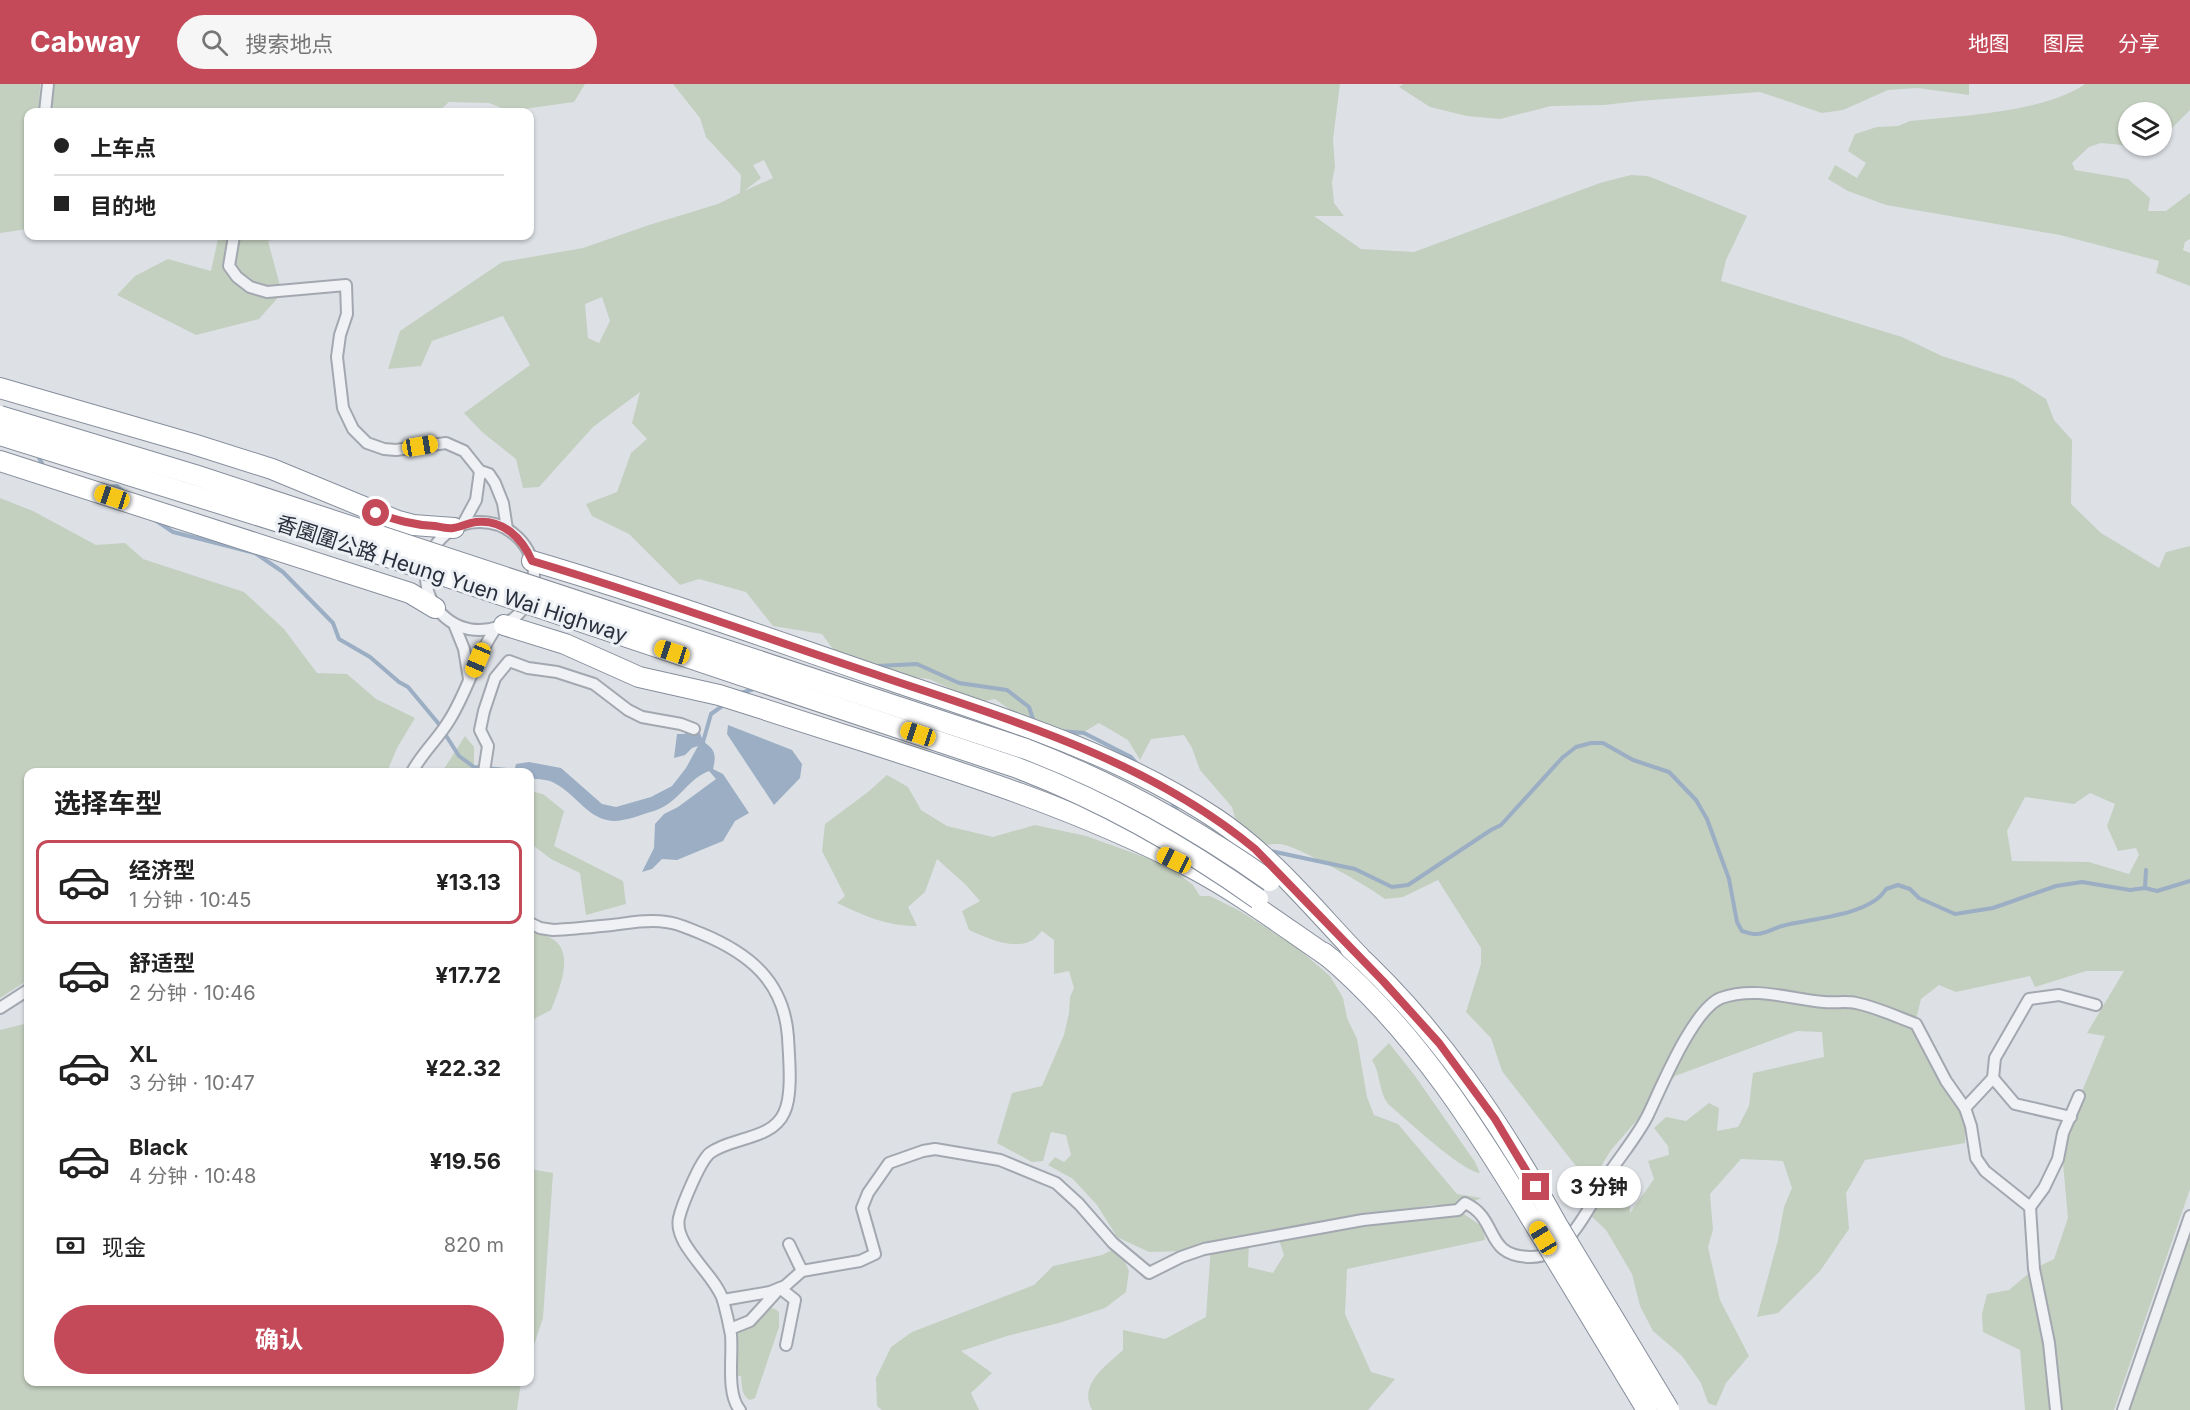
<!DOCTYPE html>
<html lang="zh">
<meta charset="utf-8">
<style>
body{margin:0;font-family:Inter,"Noto Sans SC",sans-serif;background:#f6f6f6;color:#222;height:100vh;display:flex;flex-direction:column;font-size:22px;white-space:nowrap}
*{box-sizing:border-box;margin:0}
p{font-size:20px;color:#767676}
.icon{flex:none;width:33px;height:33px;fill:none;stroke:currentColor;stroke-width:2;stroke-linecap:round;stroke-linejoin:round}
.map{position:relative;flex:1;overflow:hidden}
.panel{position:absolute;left:24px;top:684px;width:510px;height:618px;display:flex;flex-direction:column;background:#fff;border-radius:12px;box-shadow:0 2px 4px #0004}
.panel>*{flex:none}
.banner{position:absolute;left:24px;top:24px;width:510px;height:132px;border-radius:12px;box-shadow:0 2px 4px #0004;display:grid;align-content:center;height:132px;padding:0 30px;background:#fff}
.fabs{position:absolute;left:2118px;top:18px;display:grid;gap:12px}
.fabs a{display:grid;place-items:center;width:54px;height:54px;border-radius:50%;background:#fff;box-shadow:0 2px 4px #0004;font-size:30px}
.end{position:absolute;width:27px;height:27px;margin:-14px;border:8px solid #c44a5a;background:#fff;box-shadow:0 0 0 3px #fff}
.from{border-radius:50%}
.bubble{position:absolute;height:42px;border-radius:21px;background:#fff;box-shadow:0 2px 4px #0004;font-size:20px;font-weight:700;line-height:42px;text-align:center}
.car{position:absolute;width:18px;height:36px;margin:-18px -9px;border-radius:8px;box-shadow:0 0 4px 2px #0007;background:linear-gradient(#f5c518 24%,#345 0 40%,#f5c518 0 76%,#345 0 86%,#f5c518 0)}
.banner b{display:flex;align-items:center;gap:21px;height:57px;font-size:22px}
.banner b+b{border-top:2px solid #e0e0e0}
.banner i{width:15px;height:15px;background:#222}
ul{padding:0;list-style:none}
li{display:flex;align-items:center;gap:18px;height:84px;margin:0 12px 9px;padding:0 18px;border:3px solid transparent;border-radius:12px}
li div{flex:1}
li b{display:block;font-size:22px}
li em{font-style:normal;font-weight:700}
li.active{border-color:#c44a5a}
li>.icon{width:54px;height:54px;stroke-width:1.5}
h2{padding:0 30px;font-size:27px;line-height:72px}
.pay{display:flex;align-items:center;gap:15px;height:66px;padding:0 30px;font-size:22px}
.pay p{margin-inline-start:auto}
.action{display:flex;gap:12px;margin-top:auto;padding:12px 30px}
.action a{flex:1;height:69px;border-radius:36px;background:#c44a5a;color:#fff;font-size:24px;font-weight:700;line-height:69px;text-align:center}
header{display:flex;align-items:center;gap:36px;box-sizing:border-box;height:84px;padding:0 30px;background:#c44a5a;color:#fff}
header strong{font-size:28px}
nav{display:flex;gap:33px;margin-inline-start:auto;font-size:21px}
.search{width:420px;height:54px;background:#f6f6f6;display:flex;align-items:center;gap:15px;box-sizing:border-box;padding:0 21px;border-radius:33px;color:#767676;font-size:22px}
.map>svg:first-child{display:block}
.green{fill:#c3cfbf;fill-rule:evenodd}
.water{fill:#9baec4}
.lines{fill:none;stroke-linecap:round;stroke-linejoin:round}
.stream{stroke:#9baec4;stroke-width:4}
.street-casing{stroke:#a3a8b0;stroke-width:14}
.highway-casing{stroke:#868e9c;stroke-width:22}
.street{stroke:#f0f1f5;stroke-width:10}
.highway{stroke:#fff;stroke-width:20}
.highway-bridge-casing{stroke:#868e9c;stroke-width:22;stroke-linecap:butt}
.highway-bridge{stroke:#fff;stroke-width:20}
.route{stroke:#c44a5a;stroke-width:8}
.labels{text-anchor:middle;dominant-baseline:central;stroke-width:6;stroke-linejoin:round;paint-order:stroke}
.street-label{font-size:21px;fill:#282f3c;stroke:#edf0f4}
</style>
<header>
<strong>Cabway</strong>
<div class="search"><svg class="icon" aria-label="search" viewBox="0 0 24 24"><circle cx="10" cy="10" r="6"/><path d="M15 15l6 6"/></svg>搜索地点</div>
<nav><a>地图</a><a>图层</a><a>分享</a></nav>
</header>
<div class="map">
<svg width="2190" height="1326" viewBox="0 0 2190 1326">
<rect width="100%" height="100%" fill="#dde1e6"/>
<g class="green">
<path d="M0,0h40l-1,28h-11v117l-28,4z"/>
<path d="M51,0h534l-11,18 -65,9 -20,-8 -40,-1 -11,10h-388z"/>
<path d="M673,0h667l-7,55 2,28 -3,15 2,21 10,13h-30l47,33 53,3 186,-69 31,-8 17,1 99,40 -21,44 -5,21 181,56 40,19 72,23 32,20 8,21 18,20 -1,64 30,29 58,35 7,-16 24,-6v643l-76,221h-89l-5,-60 -37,-18 -1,-18 5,-20 22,-4 25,-21 20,-10 14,-41 -7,-76 44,-106 -18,-3 37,-62h-38l-51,16 -5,-11 -74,16 -17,-7 -18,14 -8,33 53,90 -1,21 -100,17 -19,33 3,36 -29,42 -42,42 -21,4 21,-77 6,-33 8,-19 -9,-27 -42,-2 -31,35 3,36 -5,17 12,53 29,56 -23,27 -10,23 -8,-3 -7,-20 -19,-27 -29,-25 -13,-25 -8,-32 -26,-44 -17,-16 17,-34 13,-10 10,7 1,36 24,-34 -6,-18 21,-6 -1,-9 -14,-18 12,-11 20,4 23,-18 10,5 -2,23 21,-4 11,-21 4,-33 71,-16 -2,-25 -25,-1 -122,45 -64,74 -16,26 -2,12 -91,-117 -11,-33 -25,-26 15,-48v-16l-43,-68 -35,17 -18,2c-15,-12 -89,-54 -105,-55 -14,0 -29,2 -43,3l4,-7 -9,-33 -32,-37 -8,-22 -8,-13 -33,4 -11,21 -12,-20 -29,-17 -25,15 -58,-24 -21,-15 -15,3 -51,-23 -94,-11 -2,-19 -11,-15 -49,-8 -27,-34 -47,-13 -19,6 -51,-51 -37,-18 -6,-12 31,-12 14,-39 16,-14 -15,-16 8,-31 -47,35 -54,60 -16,1 -7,-29 -34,-27 -18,-19 66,-48 -27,-49 -71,25 -11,25 -33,3 12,-38 102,-69 81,-14 66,-23 69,-21 22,-11 1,-18 -35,-38 -6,-19zM764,76l9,18 -29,13 17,-13 -8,-13zM602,213l8,24 -11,22 -11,-5 -3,-34zM2090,709l25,11 -8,22 11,25 18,-3 3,7 -10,19 -40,-12 -77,-1 -5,-30 18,-34 49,7z"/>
<path d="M1403,0h566v11l-51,-7 -30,2 -45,20 -21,3 -62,-21 -121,9 -35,4 -53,1 -51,13 -33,-3 -37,-9 -31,-20z"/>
<path d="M2085,0h105v26l-20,20 -10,20 -19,1 -19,-6 -21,-2 -12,4 -17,16 3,7 53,9 22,19 -2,13h18l24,-18v46l-5,3 -2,8 7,3v33l-34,-13 3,-12 -99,-26 -174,-30 -38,-14 -20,-12 7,-14 22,13 9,-15 -18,-12 7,-17 22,-7 21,-1 12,-5c48,-5 136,-9 175,-37zM2128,28h34v34h-34z"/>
<path d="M214,152h75l-21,5 14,52 -23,26 -63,16 -79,-40 18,-19 33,-17 43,12 7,-32z"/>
<path d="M0,414l33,13 63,34 29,-2 18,16 101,33 40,37 33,44 30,1 29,25 39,19 -18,30 -10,24h-359v208l-28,18z"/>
<path d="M465,652l9,11v25h-32z"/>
<path d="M887,691l21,12 13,23 26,16 46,11 42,-12 51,11 64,23 23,11 20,15 7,11h10l30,15 55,35 35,30 13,22 4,20 10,21 10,58 7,18 24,9 59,70 25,4 -22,8 -28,-1 -139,23 165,-18 25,17 2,13 -138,29 -2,45 26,58 24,7 -27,31h-276c-14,-26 14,-44 31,-60v-20l42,9 41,-22 5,-71 -22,5 -40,1 -32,-15 -20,-32 -24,-26 -25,-14 7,-8 9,5 7,-7 -5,-20 -15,-3 -8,29 -11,1 -35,-19 15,-50 30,-7 22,-51 5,-22 1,-16 4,-9 -5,-17 -15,3v-34l-12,-9c-3,3 -7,8 -11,10 -20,9 -44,-3 -62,-11l-7,-19 18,-10 -14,-16 -29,-26 -12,33 -17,15 9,19c-31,0 -52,-10 -80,-23l8,-7 -23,-45 3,-27 43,-32zM1277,1150l7,21 -11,18 -25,-6 1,-26z"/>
<path d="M530,707l13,3 21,17 -10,35 69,35 3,23 -40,11 -6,-42 -29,-14 -21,-16z"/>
<path d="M530,849c50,3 34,45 21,77l-21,11z"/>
<path d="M28,939v359h493l-4,28h-517v-380z"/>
<path d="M1389,959l26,33 60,86 5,11c-19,-2 -75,-55 -92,-69 -10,-14 -7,-30 -16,-44z"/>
<path d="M530,1085l23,4 -10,145 -13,39z"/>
<path d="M2190,1146v180h-61z"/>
<path d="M1118,1163l11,24 -3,21 -21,16 -46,15 -52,13 -46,15 31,22 -21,20 8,17h-97l-5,-4 -1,-28 15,-31 21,-15 122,-47 19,-19 49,-11z"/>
<path d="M771,1224l4,1 4,3v15l-24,71 -5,2c-9,-4 -8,-15 -9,-24h-4l-1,-41 1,-2 16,-7z"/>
</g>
<g class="water">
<path d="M728,641l64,25 10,14 -2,14 -26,27 -47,-71z"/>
<path d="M694,645l6,3c3,18 20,10 13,37l10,5 26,39 -14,8 -12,20 -46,19 -15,-1 -10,10 -10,3 12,-24 1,-24 9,-10 14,-7 38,-28 -7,-8c-22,8 -30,32 -55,40 -11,3 -28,10 -40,10 -26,-1 -37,-26 -58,-37 -8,-5 -17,-5 -26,-5v-7h-16l2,-8 13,-2 32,6 41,36 14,3 35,-10 21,-11 14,-18 12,-22 -6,2 -7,7 -11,3 3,-24h7z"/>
</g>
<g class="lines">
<g class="stream">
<path d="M37,370l8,15"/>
<path d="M108,403l9,-1 8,7"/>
<path d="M155,436l18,12 82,21 28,19 50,51 6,16 31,18 29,25 9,5 30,36 21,33 15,11 45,4"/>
<path d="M877,582l40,-2 42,19 48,7 22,17 5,15"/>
<path d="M741,609l16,-5"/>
<path d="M1060,647l24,2 47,24 8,9"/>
<path d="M703,658l8,-28 14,-10"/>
<path d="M1170,716l6,8 2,6"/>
<path d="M1266,766l89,19 37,18 16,-2 83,-55 10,-5 61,-67 14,-11 15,-4h12l30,17 36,12 27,28 11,19 22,60 8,43 5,9c4,1 9,3 13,3 9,1 19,-6 27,-8 29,-8 88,-10 104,-37l12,-4 12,4 9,9 36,16 38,-6 63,-22 26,-4 48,8 15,-2 12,3 33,-10"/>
<path d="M2145,804l1,-18"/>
</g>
<g class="street-casing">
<g id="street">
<path d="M45,28l3,-28"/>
<path d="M234,152l-5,30 8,11 13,10 17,5 79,-7 1,29 -7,21 -3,22 6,51 10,21 14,14 17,6 12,1 50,-7 18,8 16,20 9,3 6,9 8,20 4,26"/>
<circle cx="480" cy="492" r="54"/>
<path d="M463,440l13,-24 4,-29"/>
<path d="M454,540l10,25 5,30"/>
<path d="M412,688c10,-19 27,-34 38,-53 18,-29 26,-63 46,-91"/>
<path d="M484,688l4,-26 -8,-16 4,-19 11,-33 14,-17 19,7 29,4 37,12 34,26 14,7 39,7 13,5"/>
<path d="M530,839l10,5 13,2c20,-1 39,-3 59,-5 17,-2 36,-6 54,-3 12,1 23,7 34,11 49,20 84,48 88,104 1,21 5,58 -4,76 -12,27 -53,24 -74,40 -10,8 -28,52 -31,65 -6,27 36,56 44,82 3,11 6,24 8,35 2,21 -5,59 9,75"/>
<path d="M0,924l28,-18"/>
<path d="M1993,994l22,26 56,13"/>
<path d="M1965,1024l28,-30 2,-20 34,-59 30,-4 37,10"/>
<path d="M2030,1123l14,-19 14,-29 5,-26 16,-37"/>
<path d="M789,1160l13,27"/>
<path d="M723,1216l47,-8 15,-6 17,-15 58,-10 15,-7 -13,-46 6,-15 21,-30 34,-12 12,-2 65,11 56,23 23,21 34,39 36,30 32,-16 23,-8 159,-29 95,-10 7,-7c35,16 18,53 65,54 40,1 62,-57 80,-85 12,-18 28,-37 38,-57 13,-27 45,-106 73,-117 34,-12 69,1 103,4 11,1 22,-1 32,1 20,4 41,14 60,21l30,57 19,27 6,18 5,32 9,13 45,36 4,62 15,74 7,67"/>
<path d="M730,1245l20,-8 30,-33 15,12 -9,45"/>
<path d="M2123,1326l67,-194"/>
</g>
</g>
<g class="highway-casing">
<g id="highway">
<path d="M0,304l193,56 79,25 126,52 15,4 41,3"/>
<path d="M0,377l410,132 25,15"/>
<path d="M532,477c119,35 235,77 352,117 114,39 230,73 331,140 56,37 99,91 145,139"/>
<path d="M504,541l61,19 74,33 80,18 38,12c146,48 297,89 435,161 49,26 95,61 141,92"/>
<path d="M1350,864c88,80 152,177 209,280"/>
<path d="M1324,869c93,78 157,182 219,285"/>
</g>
</g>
<use href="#street" class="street"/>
<use href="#highway" class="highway"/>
<g class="highway-bridge-casing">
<g id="highway-bridge">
<path d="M0,332l195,59 831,274c89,34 166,77 244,132"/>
<path d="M0,351l337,105 678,227c87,33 167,78 243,132"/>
<path d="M1559,1144l110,182"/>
<path d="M1543,1154l104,172"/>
</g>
</g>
<use href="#highway-bridge" class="highway-bridge"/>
</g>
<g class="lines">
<path class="route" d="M376,429c20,7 37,12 59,13 5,1 13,3 18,2 8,-1 15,-5 23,-6 27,-3 46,16 56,39 112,33 222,73 333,110 135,46 278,85 390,178l128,132 56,62 56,76 41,68"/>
</g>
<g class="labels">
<g class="street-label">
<text transform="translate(452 495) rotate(18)">香園圍公路 Heung Yuen Wai Highway</text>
</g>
</g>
</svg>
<div class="fabs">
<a><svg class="icon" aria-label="layers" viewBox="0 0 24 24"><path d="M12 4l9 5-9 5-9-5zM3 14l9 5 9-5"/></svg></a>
</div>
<i class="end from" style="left:376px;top:429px"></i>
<i class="end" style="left:1536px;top:1103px"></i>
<div class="bubble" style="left:1557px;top:1082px;width:84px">3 分钟</div>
<i class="car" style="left:420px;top:362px;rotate:80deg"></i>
<i class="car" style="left:112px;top:413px;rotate:288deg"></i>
<i class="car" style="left:672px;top:568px;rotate:288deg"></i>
<i class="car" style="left:478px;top:576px;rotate:203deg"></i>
<i class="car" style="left:918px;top:650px;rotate:288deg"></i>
<i class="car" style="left:1174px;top:776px;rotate:296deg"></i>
<i class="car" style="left:1543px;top:1154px;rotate:329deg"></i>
<div class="banner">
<b><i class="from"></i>上车点</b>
<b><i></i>目的地</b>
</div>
<section class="panel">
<h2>选择车型</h2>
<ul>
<li class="active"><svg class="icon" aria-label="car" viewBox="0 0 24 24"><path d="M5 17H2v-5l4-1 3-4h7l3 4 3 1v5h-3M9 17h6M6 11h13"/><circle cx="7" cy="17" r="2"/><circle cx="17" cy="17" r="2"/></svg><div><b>经济型</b><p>1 分钟 · 10:45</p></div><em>¥13.13</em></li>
<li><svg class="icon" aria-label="car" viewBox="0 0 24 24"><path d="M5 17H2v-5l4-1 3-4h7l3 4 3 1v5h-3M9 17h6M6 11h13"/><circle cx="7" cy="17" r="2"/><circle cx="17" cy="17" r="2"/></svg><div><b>舒适型</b><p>2 分钟 · 10:46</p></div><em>¥17.72</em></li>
<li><svg class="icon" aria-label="car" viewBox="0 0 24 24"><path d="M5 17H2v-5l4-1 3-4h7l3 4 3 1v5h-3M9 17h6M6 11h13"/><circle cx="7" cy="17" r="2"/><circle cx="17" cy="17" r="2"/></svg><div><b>XL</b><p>3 分钟 · 10:47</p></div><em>¥22.32</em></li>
<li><svg class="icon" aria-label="car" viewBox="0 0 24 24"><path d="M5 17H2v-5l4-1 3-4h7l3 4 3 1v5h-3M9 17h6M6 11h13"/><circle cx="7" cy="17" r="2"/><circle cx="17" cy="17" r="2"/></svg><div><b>Black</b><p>4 分钟 · 10:48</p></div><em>¥19.56</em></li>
</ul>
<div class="pay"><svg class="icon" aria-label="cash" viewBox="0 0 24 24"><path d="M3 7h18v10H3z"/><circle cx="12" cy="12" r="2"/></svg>现金<p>820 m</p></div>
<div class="action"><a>确认</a></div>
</section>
</div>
